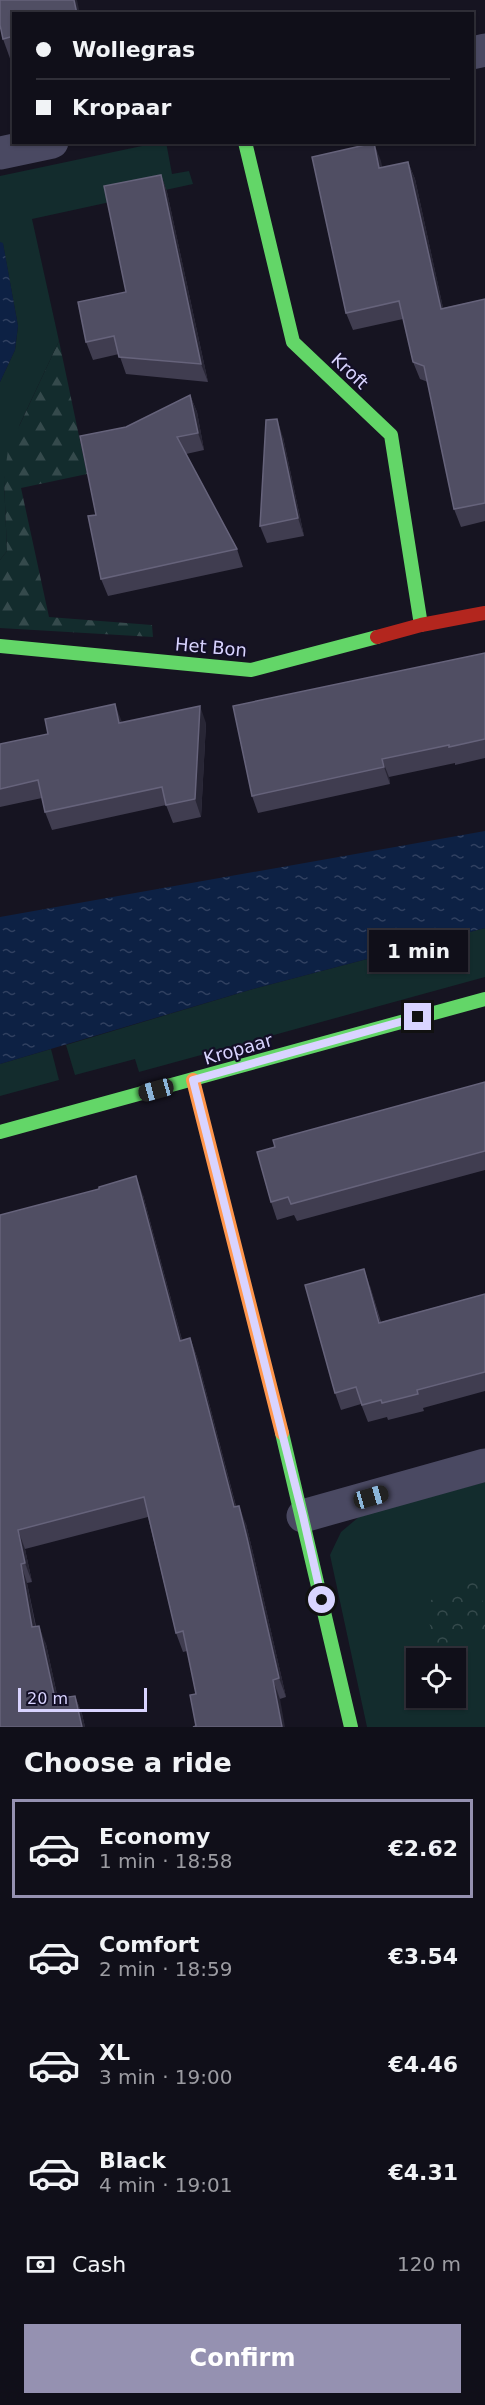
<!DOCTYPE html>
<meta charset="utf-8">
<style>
body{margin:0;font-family:"DejaVu Sans",sans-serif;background:#1e1d26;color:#f1f3f6;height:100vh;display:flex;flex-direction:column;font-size:22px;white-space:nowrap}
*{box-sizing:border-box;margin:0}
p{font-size:20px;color:#9c9ca2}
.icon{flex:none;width:33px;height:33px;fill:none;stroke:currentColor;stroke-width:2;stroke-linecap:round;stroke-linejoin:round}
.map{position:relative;height:1727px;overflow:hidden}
.details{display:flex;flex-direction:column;background:#100f19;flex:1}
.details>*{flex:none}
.banner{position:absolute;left:12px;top:12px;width:462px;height:132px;border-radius:0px;box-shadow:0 2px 4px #0004,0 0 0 2px #302f38;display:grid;align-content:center;height:132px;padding:0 24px;background:#100f19}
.controls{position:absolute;left:406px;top:1648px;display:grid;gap:12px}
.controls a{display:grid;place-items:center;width:60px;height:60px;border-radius:0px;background:#100f19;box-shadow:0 2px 4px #0004,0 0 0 2px #302f38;font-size:30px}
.scale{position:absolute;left:18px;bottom:15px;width:129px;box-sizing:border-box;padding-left:6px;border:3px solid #d9d4ff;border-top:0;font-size:16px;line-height:21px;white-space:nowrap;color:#d9d4ff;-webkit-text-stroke:4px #130f26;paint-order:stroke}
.end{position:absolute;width:27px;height:27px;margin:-14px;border:8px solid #d9d4ff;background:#111;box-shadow:0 0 0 3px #111}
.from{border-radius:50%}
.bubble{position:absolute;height:42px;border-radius:0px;background:#100f19;box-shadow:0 2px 4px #0004,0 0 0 2px #302f38;font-size:20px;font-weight:700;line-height:42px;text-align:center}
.car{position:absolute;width:18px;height:36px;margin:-18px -9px;border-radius:8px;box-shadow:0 0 4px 2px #0007;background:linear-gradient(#222 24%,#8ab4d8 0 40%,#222 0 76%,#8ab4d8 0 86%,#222 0)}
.banner b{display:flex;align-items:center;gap:21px;height:57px;font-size:22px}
.banner b+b{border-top:2px solid #302f38}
.banner i{width:15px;height:15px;background:#f1f3f6}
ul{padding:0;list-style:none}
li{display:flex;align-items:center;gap:18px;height:99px;margin:0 12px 9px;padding:0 12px;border:3px solid transparent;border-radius:0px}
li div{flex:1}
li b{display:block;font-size:22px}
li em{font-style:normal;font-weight:700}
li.on{border-color:#9591b1}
li>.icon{width:54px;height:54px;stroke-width:1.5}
h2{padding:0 24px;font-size:27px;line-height:72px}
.pay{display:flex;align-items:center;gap:15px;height:66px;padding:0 24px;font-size:22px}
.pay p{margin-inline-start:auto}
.action{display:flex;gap:12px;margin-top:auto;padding:12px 24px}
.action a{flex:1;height:69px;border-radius:0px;background:#9591b1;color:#fff;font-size:24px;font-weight:700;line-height:69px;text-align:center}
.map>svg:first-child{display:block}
.grass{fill:#132c2d;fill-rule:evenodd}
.forest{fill:url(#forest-firs)}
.park{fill:url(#park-crowns)}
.water{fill:url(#water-ripples)}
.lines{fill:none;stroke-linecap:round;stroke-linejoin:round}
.street{stroke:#4a4962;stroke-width:33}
.fast{stroke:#63d668;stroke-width:14}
.slow{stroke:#ff974d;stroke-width:14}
.jam{stroke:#b3261e;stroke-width:14}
.wall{fill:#403d50}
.shaded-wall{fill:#282635}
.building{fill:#504e63;stroke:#66637b;stroke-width:1.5}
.route{stroke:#d9d4ff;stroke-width:8}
.labels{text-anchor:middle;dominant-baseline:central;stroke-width:4.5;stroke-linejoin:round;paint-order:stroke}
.street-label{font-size:18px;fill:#d9d4ff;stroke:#130f26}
</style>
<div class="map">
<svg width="485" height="1727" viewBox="0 0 485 1727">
<defs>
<pattern id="forest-firs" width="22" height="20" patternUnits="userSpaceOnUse" patternTransform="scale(1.5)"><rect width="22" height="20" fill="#132c2d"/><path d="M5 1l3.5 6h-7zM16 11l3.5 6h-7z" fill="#354a4c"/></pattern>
<pattern id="park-crowns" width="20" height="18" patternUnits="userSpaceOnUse" patternTransform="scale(1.5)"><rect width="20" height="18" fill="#132c2d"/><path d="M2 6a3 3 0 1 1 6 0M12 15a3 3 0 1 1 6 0" fill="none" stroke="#354a4c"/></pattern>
<pattern id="water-ripples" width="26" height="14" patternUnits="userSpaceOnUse" patternTransform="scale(1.5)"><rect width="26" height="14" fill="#0d2144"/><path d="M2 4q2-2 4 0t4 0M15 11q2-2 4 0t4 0" fill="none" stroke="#304060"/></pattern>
</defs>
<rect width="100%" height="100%" fill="#161421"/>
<g class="grass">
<path d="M166,142l6,32 17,-3 4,13 -161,35 27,122 -39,83 -16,55 3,72 -7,9v-178l15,-32 3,-24 -15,-82 -3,-2v-66l156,-33z"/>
<path d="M485,928v49l-346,95 -4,-13 -60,16 -9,-30 187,-56z"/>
<path d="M51,1049l8,31 -59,16v-32z"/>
<path d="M485,1482v245h-118l-37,-172 11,-23 19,-16zM417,1659h39v39h-39z"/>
</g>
<path class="forest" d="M59,341l28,133 -66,14 28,129 103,8 1,12 -153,-9v-68l7,-9 -3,-72 4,-29z"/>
<path class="park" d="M476,1576l9,34v23l-50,13 -11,-45 33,-5 -2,-18z"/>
<g class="water">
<path d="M0,242l3,1 15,83 -3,24 -15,32z"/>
<path d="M485,831v97l-232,61 -253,75v-147z"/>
</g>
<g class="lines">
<g class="street">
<path d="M472,53l13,-3"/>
<path d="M0,153l52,-11"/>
<path d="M303,1516l182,-51"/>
</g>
<g class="fast">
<path d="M245,142l48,200 98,93 30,190"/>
<path d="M0,646l251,24 126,-33"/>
<path d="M0,1132l485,-133"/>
<path d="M282,1433l69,294"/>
</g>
<path class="slow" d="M193,1080l89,353"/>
<path class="jam" d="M377,637l44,-12 64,-12"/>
</g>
<g class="wall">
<path d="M14,14v49l-2,1 -9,-25z"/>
<path d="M374,143l8,25 26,-6 7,17 28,129 42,-9v222l-24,6 -7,-18 -26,-127 -8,-3 -7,-17 -10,-43 -50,11 -7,-17z"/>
<path d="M161,175l6,17 41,190 -82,-8 -7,-20 -26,6 -7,-18 40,-50z"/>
<path d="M190,395l7,17 7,38 -18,4 51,95 6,18 -135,29 -7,-17 25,-152z"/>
<path d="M283,437l21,99 -37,7 -7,-17z"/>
<path d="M485,653v105l-30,7v-2l-66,14 1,7 -132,29 -6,-17z"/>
<path d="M122,723h84l-5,94 -28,6 -7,-18 -114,25 -7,-18 -3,-14 -42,9v-63z"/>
<path d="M485,1082v88l-188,51 -3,-6 -17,5 -6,-18z"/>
<path d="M143,1195l39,145 8,-2 7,19 39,149 10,18 8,33 32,140 -90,29v-32l-9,-43 -4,1 -7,-19 -28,-116 -123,32 7,33 -5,1 9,43 10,18 12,55 17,-3 7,18 3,13h-85v-512z"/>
<path d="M370,1286l11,36 104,-28v97l-62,17 1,3 -36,9 -1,-3 -19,5 -7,-18 -20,6 -6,-17z"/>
</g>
<g class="shaded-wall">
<path d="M74,0h3l3,14h-3z"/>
<path d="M374,143l7,18 5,25 -7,-18z"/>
<path d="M408,162l7,17 32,147 -6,-17z"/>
<path d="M161,175l6,17 41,190 -7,-18z"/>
<path d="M190,395l7,17 7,38 -6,-17z"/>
<path d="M277,419l6,18 21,99 -6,-18z"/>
<path d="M115,704l7,18 4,19 -7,-18z"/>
<path d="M200,706l6,17 -5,94 -6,-18z"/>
<path d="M382,759l7,18 1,7 -6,-17z"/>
<path d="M136,1176l7,19 44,164 -7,-18z"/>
<path d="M364,1269l6,17 15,54 -6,-17z"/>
<path d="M190,1338l7,19 44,169 -7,-19z"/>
<path d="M239,1506l7,18 8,33 32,140 -7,-19z"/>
<path d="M18,1530l7,19 7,33 -7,-19z"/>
<path d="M21,1564l6,19 12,62 -7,-18z"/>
<path d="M39,1626l7,18 16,74 -7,-19z"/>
<path d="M273,1680l7,19 5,28h-3z"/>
<path d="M75,1696l7,18 3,13h-3z"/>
</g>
<g class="building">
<path d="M0,0h74l3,14h-63v22l-11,3 -3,-14z"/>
<path d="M374,143l5,25 29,-6 33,147 44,-10v204l-31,6 -30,-143 -11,-4 -14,-61 -53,12 -34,-156z"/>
<path d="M161,175l40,189 -82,-7 -5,-21 -28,6 -8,-40 48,-10 -22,-106z"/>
<path d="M190,395l8,38 -21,4 60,112 -136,30 -13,-63 8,-1 -16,-79 46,-9z"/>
<path d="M277,419l21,99 -38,8 6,-106z"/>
<path d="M485,653v86l-36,8v-2l-67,14 2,8 -132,29 -19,-90z"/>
<path d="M115,704l4,19 81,-17 -5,93 -29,6 -4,-18 -117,25 -7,-32 -38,9v-45l48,-10 -3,-15z"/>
<path d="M485,1082v69l-194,53 -3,-7 -17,5 -14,-50 18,-5 -2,-7z"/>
<path d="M136,1176l44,165 10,-3 44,169 5,-1 8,32 32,140 -6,2 9,47h-89l3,-1 -6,-31 6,-1 -13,-63 -7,2 -32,-136 -126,33 7,33 -4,1 11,63 7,-1 16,73 20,-3 7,31h-82v-512l99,-26v-2z"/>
<path d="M364,1269l15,54 106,-29v78l-68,18 1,4 -36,9 -1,-3 -19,5 -6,-18 -21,6 -30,-108z"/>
</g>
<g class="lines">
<path class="route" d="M322,1600l-19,-84 -110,-436 225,-63"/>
</g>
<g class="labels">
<g class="street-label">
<text transform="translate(350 371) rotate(43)">Kroft</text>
<text transform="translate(211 647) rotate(5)">Het Bon</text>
<text transform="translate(238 1049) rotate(-16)">Kropaar</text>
</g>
</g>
</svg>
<div class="controls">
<a><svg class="icon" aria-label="locate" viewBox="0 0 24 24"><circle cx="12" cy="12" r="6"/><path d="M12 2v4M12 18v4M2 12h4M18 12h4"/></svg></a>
</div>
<div class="scale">20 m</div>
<i class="end from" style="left:322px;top:1600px"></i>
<i class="end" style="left:418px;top:1017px"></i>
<div class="bubble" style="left:369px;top:930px;width:99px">1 min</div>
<i class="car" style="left:156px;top:1090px;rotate:255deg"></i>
<i class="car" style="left:371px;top:1497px;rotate:74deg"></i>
<div class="banner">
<b><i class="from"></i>Wollegras</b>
<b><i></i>Kropaar</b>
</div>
</div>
<section class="details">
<h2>Choose a ride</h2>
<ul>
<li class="on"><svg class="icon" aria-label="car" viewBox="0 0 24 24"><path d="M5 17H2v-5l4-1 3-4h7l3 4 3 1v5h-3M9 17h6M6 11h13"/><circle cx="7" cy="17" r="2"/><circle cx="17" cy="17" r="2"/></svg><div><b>Economy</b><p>1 min · 18:58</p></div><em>€2.62</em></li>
<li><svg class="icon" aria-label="car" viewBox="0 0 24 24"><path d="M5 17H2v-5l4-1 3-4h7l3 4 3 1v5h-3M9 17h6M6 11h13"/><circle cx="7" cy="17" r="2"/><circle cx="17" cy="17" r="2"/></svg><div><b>Comfort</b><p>2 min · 18:59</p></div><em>€3.54</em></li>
<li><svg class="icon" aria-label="car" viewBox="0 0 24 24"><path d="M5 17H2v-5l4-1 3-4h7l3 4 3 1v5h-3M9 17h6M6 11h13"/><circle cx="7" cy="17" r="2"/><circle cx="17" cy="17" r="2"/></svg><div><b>XL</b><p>3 min · 19:00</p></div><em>€4.46</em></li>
<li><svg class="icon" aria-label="car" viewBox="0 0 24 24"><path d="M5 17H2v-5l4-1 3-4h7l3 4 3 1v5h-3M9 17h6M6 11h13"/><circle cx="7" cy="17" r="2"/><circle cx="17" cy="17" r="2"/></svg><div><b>Black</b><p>4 min · 19:01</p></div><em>€4.31</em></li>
</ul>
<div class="pay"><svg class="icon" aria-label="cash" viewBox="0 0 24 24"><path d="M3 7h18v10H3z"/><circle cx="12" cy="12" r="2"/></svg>Cash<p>120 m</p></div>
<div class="action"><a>Confirm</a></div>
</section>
